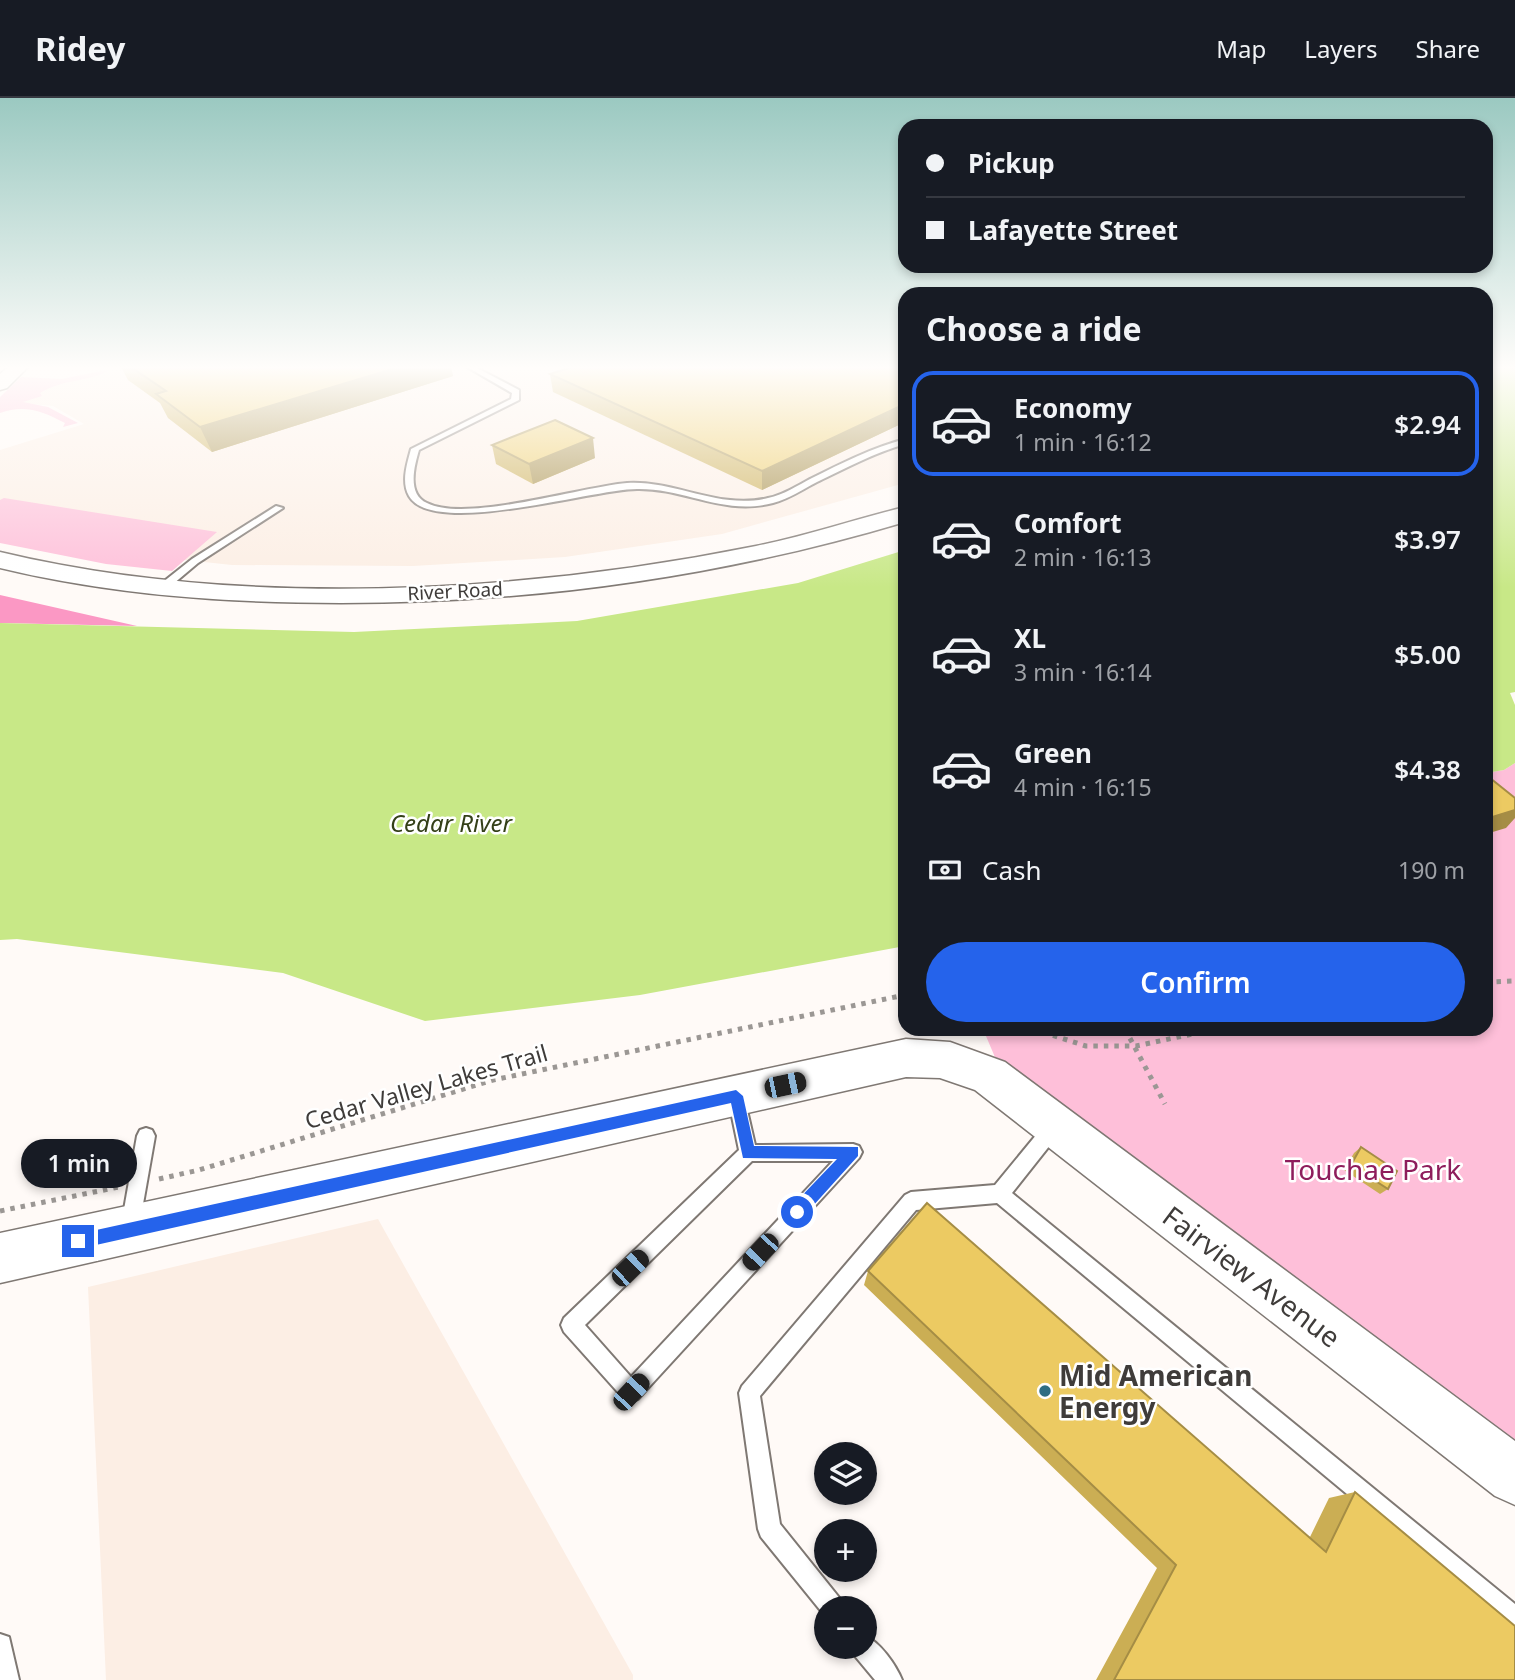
<!DOCTYPE html>
<meta charset="utf-8">
<style>
body{margin:0;font-family:"Noto Sans",sans-serif;background:#20242c;color:#f1f3f6;height:100vh;display:flex;flex-direction:column;font-size:26px;white-space:nowrap}
*{box-sizing:border-box;margin:0}
p{font-size:23px;color:#9ea1a6}
.icon{flex:none;width:38px;height:38px;fill:none;stroke:currentColor;stroke-width:2;stroke-linecap:round;stroke-linejoin:round}
.map{position:relative;flex:1;overflow:hidden}
.details{position:absolute;left:898px;top:189px;width:595px;height:749px;display:flex;flex-direction:column;background:#171b24;border-radius:21px;box-shadow:0 4px 10px #0003}
.details>*{flex:none}
.banner{position:absolute;left:898px;top:21px;width:595px;height:154px;border-radius:21px;box-shadow:0 4px 10px #0003;display:grid;align-content:center;height:154px;padding:0 28px;background:#171b24}
.fabs{position:absolute;left:814px;top:1344px;display:grid;gap:14px}
.fabs a{display:grid;place-items:center;width:63px;height:63px;border-radius:50%;background:#171b24;box-shadow:0 4px 10px #0003;font-size:35px}
.end{position:absolute;width:32px;height:32px;margin:-16px;border:9px solid #2563eb;background:#fff;box-shadow:0 0 0 4px #fff}
.from{border-radius:50%}
.bubble{position:absolute;height:49px;border-radius:24px;background:#171b24;box-shadow:0 4px 10px #0003;font-size:23px;font-weight:600;line-height:49px;text-align:center}
.car{position:absolute;width:21px;height:42px;margin:-21px -10px;border-radius:9px;box-shadow:0 0 5px 2px #0007;background:linear-gradient(#222 24%,#8ab4d8 0 40%,#222 0 76%,#8ab4d8 0 86%,#222 0)}
.banner b{display:flex;align-items:center;gap:24px;height:66px;font-size:26px}
.banner b+b{border-top:2px solid #363941}
.banner i{width:18px;height:18px;background:#f1f3f6}
ul{padding:0;list-style:none}
li{display:flex;align-items:center;gap:21px;height:105px;margin:0 14px 10px;padding:0 14px;border:4px solid transparent;border-radius:21px}
li div{flex:1}
li b{display:block;font-size:26px}
li em{font-style:normal;font-weight:600}
li.current{border-color:#2563eb}
li>.icon{width:63px;height:63px;stroke-width:1.5}
h2{padding:0 28px;font-size:32px;line-height:84px}
.pay{display:flex;align-items:center;gap:18px;height:77px;padding:0 28px;font-size:26px}
.pay p{margin-inline-start:auto}
.button{display:flex;gap:14px;margin-top:auto;padding:14px 28px}
.button a{flex:1;height:80px;border-radius:42px;background:#2563eb;color:#fff;font-size:28px;font-weight:600;line-height:80px;text-align:center}
header{display:flex;align-items:center;gap:42px;box-sizing:border-box;height:98px;padding:0 35px;background:#171b24;border-bottom:2px solid #363941}
header strong{font-size:33px}
nav{display:flex;gap:38px;margin-inline-start:auto;font-size:24px}
.map>svg:first-child{display:block}
.built{fill:#fceee4}
.green{fill:#febfd9}
.forest{fill:#fb98c4}
.water{fill:#c8e887}
.lines{fill:none;stroke-linecap:round;stroke-linejoin:round}
.lane-casing{stroke:#7f7873;stroke-width:4}
.secondary-casing{stroke:#7f7873;stroke-width:3}
.path{stroke:#9b9794;stroke-width:5;stroke-dasharray:4.5 6;stroke-linecap:butt}
.lane{fill:#fff;fill-rule:evenodd}
.secondary{fill:#fff;fill-rule:evenodd}
.wall{fill:#cbae54}
.shaded-wall{fill:#a58d45}
.building{fill:#ecca62;stroke:#a58d45;stroke-width:2}
.route{fill:#2563eb}
.poi-dot{fill:#2e6d82;stroke:#fff;stroke-width:2.5}
.labels{text-anchor:middle;dominant-baseline:central;stroke-width:5;stroke-linejoin:round;paint-order:stroke}
.far-street-label{font-size:19px;fill:#3f3c3a;stroke:#fff}
.street-label{font-size:23px;fill:#3f3c3a;stroke:#fff}
.water-label{font-size:24px;font-style:italic;fill:#344018;stroke:#fff}
.near-park-label{font-size:28px;fill:#8e1d5c;stroke:#fff}
.near-street-label{font-size:28px;fill:#3f3c3a;stroke:#fff}
.near-poi-label{font-size:28px;font-weight:bold;fill:#3f3c3a;stroke:#fff;text-anchor:start}
</style>
<header>
<strong>Ridey</strong>
<nav><a>Map</a><a>Layers</a><a>Share</a></nav>
</header>
<div class="map">
<svg width="1515" height="1582" viewBox="0 0 1515 1582">
<rect width="100%" height="100%" fill="#fffaf7"/>
<g class="built">
<path d="M114,269h791v116l-183,51 -157,23 -152,9 -181,-1 -122,-13 -110,-24v-78l84,-26 -31,-18 -32,-3 36,-20 47,-10z"/>
<path d="M378,1121l255,456v5h-527l-18,-393z"/>
</g>
<g class="green">
<path d="M111,271c-22,14 -47,9 -71,24l2,3 -19,6 25,5 30,16 -15,4 2,-4c-22,-12 -41,-19 -65,-10v-16l21,-20 41,2z"/>
<path d="M4,400l213,34 -45,39 -66,-7 -106,-21v-43z"/>
<path d="M1515,665v687l-518,-388 -14,-33h503v-256l18,-3z"/>
</g>
<path class="forest" d="M0,497l137,31 -137,-3z"/>
<g class="water">
<path d="M1486,269h29v325l-5,1 5,12v58l-11,7 -18,3z"/>
<path d="M905,452v396l-265,49 -215,26 -142,-48 -266,-34 -17,1v-317l354,9 223,-11 221,-38z"/>
</g>
<g class="lines">
<g class="lane-casing">
<g id="lane">
<path d="M467,269h8l44,23v10l-100,50c-5,17 -12,44 8,53 39,20 153,-16 200,-20 48,-3 92,27 141,15 16,-3 30,-13 44,-20 30,-15 60,-30 93,-39v5c-31,9 -59,24 -88,38 -14,7 -28,17 -44,21 -50,13 -88,-15 -136,-14 -44,0 -204,49 -228,7 -8,-14 -2,-32 2,-47l100,-50 1,-6z"/>
<path d="M276,408l7,2 -85,55 -32,27h-8v-4l34,-27z"/>
<path d="M736,991l6,3 2,5 11,48 98,-1 6,2 3,6 -3,6 -221,241 -7,3 -7,-3 -60,-67 -3,-7 3,-7 175,-168 -11,-53 2,-5zM752,1063h81l-202,216 -46,-52z"/>
<path d="M1052,1023l6,2 3,6 -3,6 -46,58 503,411v27l-8,-4 -510,-424 -81,7 -156,186 20,128 61,76 4,8h-19l-1,8 -64,-79 -3,-8 -19,-136 3,-7 163,-191 6,-3 84,-7 51,-62z"/>
<path d="M146,1030l6,2 3,6 -15,85 -2,7 -7,2 -7,-2 -2,-7 15,-85 3,-6z"/>
<path d="M0,1536l9,3 10,43h-19z"/>
<path d="M864,1537c16,7 32,30 38,45h-27l-20,-24 -3,-9h12z"/>
</g>
</g>
<g class="secondary-casing">
<g id="secondary">
<path d="M8,269h20l-21,21 -7,2v-16z"/>
<path d="M905,409v15c-184,55 -372,81 -564,81 -115,0 -229,-8 -341,-35v-16c237,57 519,42 756,-6 51,-10 99,-27 149,-39z"/>
<path d="M906,941l44,3 55,20 510,379v64l-20,-9 -520,-406 -35,-12 -34,-1 -906,206v-50z"/>
</g>
</g>
<g class="path">
<path d="M1486,884l29,-1"/>
<path d="M1033,931l53,17h50l80,-17"/>
<path d="M1125,931l40,75"/>
<path d="M159,1081l40,-9 294,-90 412,-85"/>
<path d="M0,1113l119,-24"/>
</g>
<use href="#lane" class="lane"/>
<use href="#secondary" class="secondary"/>
</g>
<g class="wall">
<path d="M121,269h330l2,9 -241,76 -44,-34 -8,-15 -32,-23z"/>
<path d="M905,269v55l-143,68 -209,-98 -3,-18z"/>
<path d="M492,347l103,13 -62,26 -37,-20z"/>
<path d="M1361,1049l27,42 -8,5 -36,-24 10,-17z"/>
<path d="M868,1173l442,266 19,-39 26,-6 160,188h-419l61,-112 -293,-283z"/>
</g>
<g class="shaded-wall">
<path d="M399,269h52l2,9 -241,76 -12,-25z"/>
<path d="M905,306v18l-143,68v-19z"/>
<path d="M593,340l2,20 -62,26 -4,-20z"/>
<path d="M1515,712v8l-9,10 -20,6v-15z"/>
</g>
<g class="building">
<path d="M131,269h268l-199,60 -44,-33 10,-3z"/>
<path d="M572,269h333v37l-143,67 -212,-97z"/>
<path d="M555,322l38,18 -64,26 -37,-19z"/>
<path d="M1490,680l25,20v12l-29,9v-40z"/>
<path d="M1361,1049l36,24 -9,18 -37,-24z"/>
<path d="M927,1105l399,349 29,-60 160,134v54h-401l62,-115 -308,-294z"/>
</g>
<linearGradient id="sky" x2="0" y2="1"><stop stop-color="#9bc9c1"/><stop offset="0.55" stop-color="#fffdfb"/><stop offset="1" stop-color="#fffdfb" stop-opacity="0"/></linearGradient>
<rect width="1515" height="490" fill="url(#sky)"/>
<path class="route" d="M736,992l7,6 11,50 104,1v9l-55,61 -6,2 -5,-2 -2,-5 2,-6 45,-47 -94,-1 -12,-55 -653,146 -5,-3 -3,-5 3,-5 5,-2z"/>
<circle class="poi-dot" cx="1045" cy="1293" r="7"/>
<g class="labels">
<g class="far-street-label">
<text transform="translate(455 493) rotate(-3)">River Road</text>
</g>
<g class="street-label">
<text transform="translate(426 988) rotate(-16)">Cedar Valley Lakes Trail</text>
</g>
<g class="water-label">
<text x="451" y="724">Cedar River</text>
</g>
<g class="near-park-label">
<text x="1373" y="1071">Touchae Park</text>
</g>
<g class="near-street-label">
<text transform="translate(1252 1178) rotate(37)">Fairview Avenue</text>
</g>
<g class="near-poi-label">
<text x="1059" y="1277">Mid American<tspan x="1059" dy="32">Energy</tspan></text>
</g>
</g>
</svg>
<div class="fabs">
<a><svg class="icon" aria-label="layers" viewBox="0 0 24 24"><path d="M12 4l9 5-9 5-9-5zM3 14l9 5 9-5"/></svg></a>
<a>+</a>
<a>−</a>
</div>
<i class="end from" style="left:797px;top:1114px"></i>
<i class="end" style="left:78px;top:1143px"></i>
<div class="bubble" style="left:21px;top:1041px;width:116px">1 min</div>
<i class="car" style="left:785px;top:987px;rotate:78deg"></i>
<i class="car" style="left:760px;top:1154px;rotate:223deg"></i>
<i class="car" style="left:630px;top:1170px;rotate:46deg"></i>
<i class="car" style="left:631px;top:1294px;rotate:43deg"></i>
<div class="banner">
<b><i class="from"></i>Pickup</b>
<b><i></i>Lafayette Street</b>
</div>
<section class="details">
<h2>Choose a ride</h2>
<ul>
<li class="current"><svg class="icon" aria-label="car" viewBox="0 0 24 24"><path d="M5 17H2v-5l4-1 3-4h7l3 4 3 1v5h-3M9 17h6M6 11h13"/><circle cx="7" cy="17" r="2"/><circle cx="17" cy="17" r="2"/></svg><div><b>Economy</b><p>1 min · 16:12</p></div><em>$2.94</em></li>
<li><svg class="icon" aria-label="car" viewBox="0 0 24 24"><path d="M5 17H2v-5l4-1 3-4h7l3 4 3 1v5h-3M9 17h6M6 11h13"/><circle cx="7" cy="17" r="2"/><circle cx="17" cy="17" r="2"/></svg><div><b>Comfort</b><p>2 min · 16:13</p></div><em>$3.97</em></li>
<li><svg class="icon" aria-label="car" viewBox="0 0 24 24"><path d="M5 17H2v-5l4-1 3-4h7l3 4 3 1v5h-3M9 17h6M6 11h13"/><circle cx="7" cy="17" r="2"/><circle cx="17" cy="17" r="2"/></svg><div><b>XL</b><p>3 min · 16:14</p></div><em>$5.00</em></li>
<li><svg class="icon" aria-label="car" viewBox="0 0 24 24"><path d="M5 17H2v-5l4-1 3-4h7l3 4 3 1v5h-3M9 17h6M6 11h13"/><circle cx="7" cy="17" r="2"/><circle cx="17" cy="17" r="2"/></svg><div><b>Green</b><p>4 min · 16:15</p></div><em>$4.38</em></li>
</ul>
<div class="pay"><svg class="icon" aria-label="cash" viewBox="0 0 24 24"><path d="M3 7h18v10H3z"/><circle cx="12" cy="12" r="2"/></svg>Cash<p>190 m</p></div>
<div class="button"><a>Confirm</a></div>
</section>
</div>
